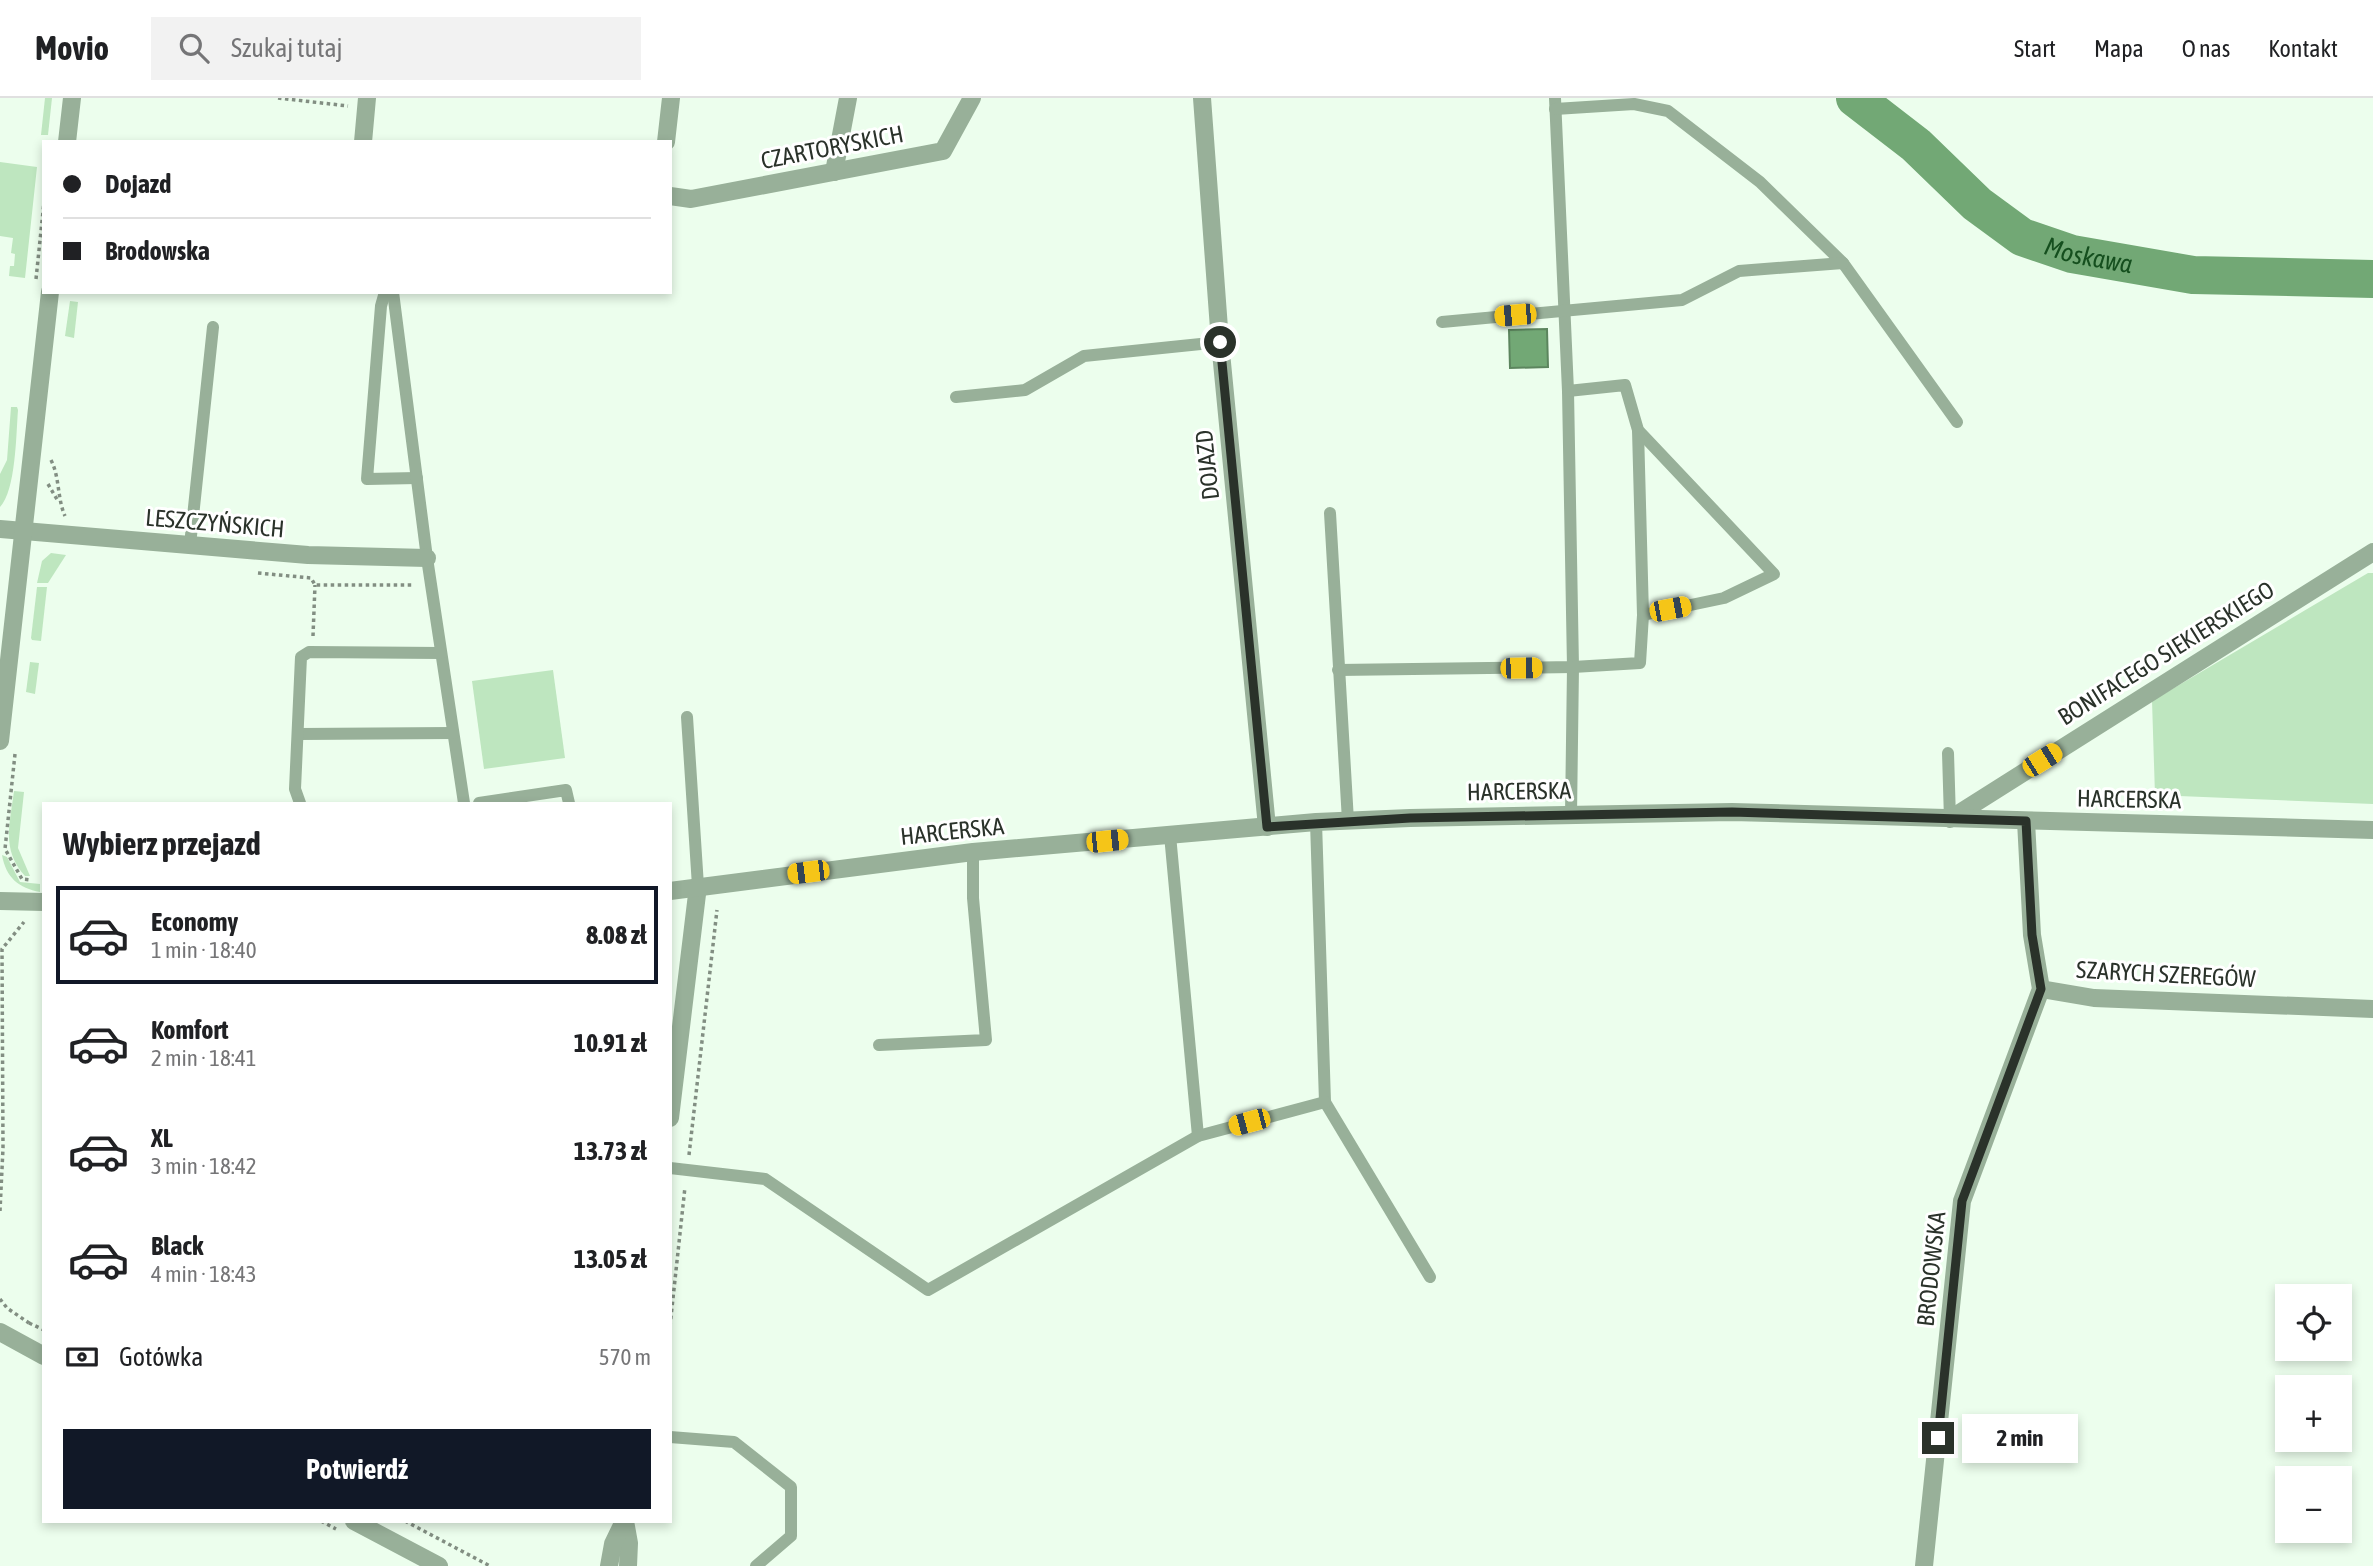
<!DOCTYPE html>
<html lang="pl">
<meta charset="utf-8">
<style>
body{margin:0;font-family:"Asap Condensed",sans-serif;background:#f2f2f2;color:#202124;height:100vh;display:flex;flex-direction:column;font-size:26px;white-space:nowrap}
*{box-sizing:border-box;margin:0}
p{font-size:23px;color:#757577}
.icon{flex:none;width:38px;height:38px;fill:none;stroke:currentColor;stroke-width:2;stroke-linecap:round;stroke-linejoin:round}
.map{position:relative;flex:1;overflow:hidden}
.drawer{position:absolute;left:42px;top:704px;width:630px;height:721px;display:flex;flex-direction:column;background:#fff;border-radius:0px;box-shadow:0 4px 10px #0003}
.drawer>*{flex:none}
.hud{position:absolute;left:42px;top:42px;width:630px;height:154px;border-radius:0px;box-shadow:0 4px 10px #0003;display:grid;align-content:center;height:154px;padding:0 21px;background:#fff}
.buttons{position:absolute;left:2275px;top:1186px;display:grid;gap:14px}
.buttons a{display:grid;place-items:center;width:77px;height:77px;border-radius:0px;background:#fff;box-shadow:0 4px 10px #0003;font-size:35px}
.end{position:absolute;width:32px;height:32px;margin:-16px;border:9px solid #2a322a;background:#fff;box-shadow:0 0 0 4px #fff}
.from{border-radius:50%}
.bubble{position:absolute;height:49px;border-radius:0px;background:#fff;box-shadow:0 4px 10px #0003;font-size:23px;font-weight:700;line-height:49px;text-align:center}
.car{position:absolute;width:21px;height:42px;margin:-21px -10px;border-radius:9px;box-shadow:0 0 5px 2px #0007;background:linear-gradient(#f5c518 24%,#345 0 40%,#f5c518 0 76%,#345 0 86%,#f5c518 0)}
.hud b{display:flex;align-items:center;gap:24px;height:66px;font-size:26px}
.hud b+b{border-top:2px solid #e0e0e0}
.hud i{width:18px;height:18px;background:#202124}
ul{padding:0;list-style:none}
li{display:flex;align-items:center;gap:21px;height:98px;margin:0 14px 10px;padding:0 7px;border:4px solid transparent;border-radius:0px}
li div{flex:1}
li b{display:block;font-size:26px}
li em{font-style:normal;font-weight:700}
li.on{border-color:#111827}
li>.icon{width:63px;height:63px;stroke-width:1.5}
h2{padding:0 21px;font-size:32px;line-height:84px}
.pay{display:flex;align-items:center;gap:18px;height:77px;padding:0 21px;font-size:26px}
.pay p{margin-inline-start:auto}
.action{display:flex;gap:14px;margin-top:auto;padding:14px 21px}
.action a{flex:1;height:80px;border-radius:0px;background:#111827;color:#fff;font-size:28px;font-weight:700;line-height:80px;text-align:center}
header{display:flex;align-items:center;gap:42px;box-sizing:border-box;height:98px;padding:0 35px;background:#fff;border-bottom:2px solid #e0e0e0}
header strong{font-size:33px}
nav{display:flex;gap:38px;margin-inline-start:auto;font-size:24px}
.search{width:490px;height:63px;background:#f2f2f2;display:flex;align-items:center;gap:18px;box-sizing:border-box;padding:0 24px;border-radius:0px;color:#757577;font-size:26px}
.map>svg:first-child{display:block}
.green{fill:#bee6bf}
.water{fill:#72a875;stroke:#5c855e;stroke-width:2}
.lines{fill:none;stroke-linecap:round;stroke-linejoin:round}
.river{stroke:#72a875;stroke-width:38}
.path{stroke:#828e82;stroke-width:3.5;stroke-dasharray:3.5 3.5;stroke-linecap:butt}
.service{stroke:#98b099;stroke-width:12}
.minor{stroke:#98b099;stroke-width:18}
.tertiary{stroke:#98b099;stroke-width:18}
.route{stroke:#2a322a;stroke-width:9}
.labels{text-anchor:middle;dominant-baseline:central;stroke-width:6;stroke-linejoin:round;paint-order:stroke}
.street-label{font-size:24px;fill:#2a322a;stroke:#fff}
.water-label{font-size:26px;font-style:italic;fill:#154f1e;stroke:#fff}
</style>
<header>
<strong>Movio</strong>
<div class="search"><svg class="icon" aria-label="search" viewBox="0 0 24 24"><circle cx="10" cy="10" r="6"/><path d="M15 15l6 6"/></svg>Szukaj tutaj</div>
<nav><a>Start</a><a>Mapa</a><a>O nas</a><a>Kontakt</a></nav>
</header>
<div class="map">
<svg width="2373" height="1468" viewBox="0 0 2373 1468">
<rect width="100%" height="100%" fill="#ecfeed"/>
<g class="green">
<path d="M45,0h7l-4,37h-7z"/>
<path d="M0,64l37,5 -12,111 -16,-2 1,-10h4l1,-12 -4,-1 2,-15 -13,-2z"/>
<path d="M70,203l8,1 -4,36 -9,-2z"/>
<path d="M11,309h6l1,3c-2,25 -2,80 -18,97v-33l7,-14z"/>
<path d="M51,455l15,2 -18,28h-11l5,-22z"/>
<path d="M2368,475h5v231l-218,-9 -3,-94z"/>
<path d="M37,489h10l-6,54 -9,-1 -1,-2z"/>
<path d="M30,564l9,1 -4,31 -9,-2z"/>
<path d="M553,572l12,88 -81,11 -12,-88z"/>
<path d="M14,693l10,1 -6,56 12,28h-5c-24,-27 -15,-52 -11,-85z"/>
<path d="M2,757l5,2 13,25 20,2v8c-21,-4 -34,-14 -38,-37z"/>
</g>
<path class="water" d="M1547,231l1,38 -38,1 -1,-38z"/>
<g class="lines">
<path class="river" id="s1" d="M1855,0l61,47 61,59 45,33 50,17 121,21 180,4"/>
<g class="path">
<path d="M278,0l70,8"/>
<path d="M36,181l8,-77"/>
<path d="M51,362c9,18 6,38 14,56"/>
<path d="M48,386l10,17"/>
<path d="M258,475l53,5 4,7h99"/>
<path d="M313,538l2,-51"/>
<path d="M15,656l-10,95 17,30 9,1"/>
<path d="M689,1057l28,-245"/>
<path d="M0,1113l3,-63 -1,-199 22,-27"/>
<path d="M0,1201l7,9 22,15 -1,2"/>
<path d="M29,1225l15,7"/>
<path d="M670,1228l15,-139"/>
<path d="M321,1423l15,8"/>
<path d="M405,1423l85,45"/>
</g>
<g class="service">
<path d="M1555,0l13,293 5,276 -2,148"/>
<path d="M1555,11l79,-5 34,7 92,71 83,81 114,159"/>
<path d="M385,194l-4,14 -14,173 50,-1"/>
<path d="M393,194l34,266 37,245"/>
<path d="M1442,224l240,-22 57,-29 104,-8"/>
<path d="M1568,293l57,-6 13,45 136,144 -50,24 -81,17"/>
<path d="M956,299l69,-7 59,-34 136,-14"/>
<path d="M1330,415l18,308"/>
<path d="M190,447l23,-218"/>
<path d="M1338,572l235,-3 67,-4 3,-48 -5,-185"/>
<path d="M687,619l11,169"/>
<path d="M299,636l154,-1"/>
<path d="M1948,655l2,66"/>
<path d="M300,705l-5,-14 6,-132 8,-5 132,1"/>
<path d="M479,705l87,-13 3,13"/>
<path d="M1316,724l9,280 105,175"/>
<path d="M1170,737l28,301"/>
<path d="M879,947l107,-5 -13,-142v-46"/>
<path d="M670,1070l95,11 163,111 270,-154 127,-34"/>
<path d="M670,1339l64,5 57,45v49l-35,30"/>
</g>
<g class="minor">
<path d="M1202,0l18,244 47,485"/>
<path d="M363,44l4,-44"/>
<path d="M666,44l5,-44"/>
<path d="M834,74l14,-74"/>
<path d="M670,98l21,3 252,-48 29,-53"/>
<path d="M0,431l308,26 119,3"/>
<path d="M1950,721l423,-267"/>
<path d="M2041,891l53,9 279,11"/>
<path d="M670,1020l28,-232"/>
<path d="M625,1423l4,22 -1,23"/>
<path d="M609,1468l4,-22 11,-23"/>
<path d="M1924,1468l38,-365 79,-212 -9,-54 -6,-114"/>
</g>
<g class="tertiary">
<path d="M67,44l5,-44"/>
<path d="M0,643l50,-449"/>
<path d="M670,793l303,-39 343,-30 94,-4 322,-6 641,18"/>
<path d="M0,803l44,1"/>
<path d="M0,1234l44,24"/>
<path d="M354,1423l85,45"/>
</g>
</g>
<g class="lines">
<path class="route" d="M1220,244l47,485 143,-9 322,-6 294,9 6,114 9,54 -79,212 -24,237"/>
</g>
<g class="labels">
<g class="street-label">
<text transform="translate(832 49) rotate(-11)">CZARTORYSKICH</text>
<text transform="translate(1207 367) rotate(-96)">DOJAZD</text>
<text transform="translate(215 425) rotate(5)">LESZCZYŃSKICH</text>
<text transform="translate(2166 555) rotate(-32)">BONIFACEGO SIEKIERSKIEGO</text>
<text transform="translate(1519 693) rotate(-1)">HARCERSKA</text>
<text transform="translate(2129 701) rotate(1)">HARCERSKA</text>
<text transform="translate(952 733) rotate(-6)">HARCERSKA</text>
<text transform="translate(2166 876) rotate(3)">SZARYCH SZEREGÓW</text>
<text transform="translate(1931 1171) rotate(-84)">BRODOWSKA</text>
</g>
<g class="water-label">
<text stroke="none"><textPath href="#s1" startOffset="287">Moskawa</textPath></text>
</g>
</g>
</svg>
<div class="buttons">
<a><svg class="icon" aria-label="locate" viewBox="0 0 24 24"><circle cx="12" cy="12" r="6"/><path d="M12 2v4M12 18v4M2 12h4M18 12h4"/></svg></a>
<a>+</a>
<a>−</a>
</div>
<i class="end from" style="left:1220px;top:244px"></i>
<i class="end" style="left:1938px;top:1340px"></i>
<div class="bubble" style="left:1962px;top:1316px;width:116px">2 min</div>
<i class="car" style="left:1515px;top:217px;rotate:265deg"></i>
<i class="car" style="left:1670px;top:511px;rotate:79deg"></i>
<i class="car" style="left:1521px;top:570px;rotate:89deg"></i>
<i class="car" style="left:2042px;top:662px;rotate:58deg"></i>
<i class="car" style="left:1107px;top:743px;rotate:84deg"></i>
<i class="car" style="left:808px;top:774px;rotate:263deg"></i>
<i class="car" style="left:1249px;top:1024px;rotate:255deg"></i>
<div class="hud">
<b><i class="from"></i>Dojazd</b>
<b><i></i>Brodowska</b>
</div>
<section class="drawer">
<h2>Wybierz przejazd</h2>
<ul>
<li class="on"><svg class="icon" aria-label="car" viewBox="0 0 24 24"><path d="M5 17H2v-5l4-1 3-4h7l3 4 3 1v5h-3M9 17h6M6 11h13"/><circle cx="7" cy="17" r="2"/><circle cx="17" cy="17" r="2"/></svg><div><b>Economy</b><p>1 min · 18:40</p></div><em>8.08 zł</em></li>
<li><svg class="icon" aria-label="car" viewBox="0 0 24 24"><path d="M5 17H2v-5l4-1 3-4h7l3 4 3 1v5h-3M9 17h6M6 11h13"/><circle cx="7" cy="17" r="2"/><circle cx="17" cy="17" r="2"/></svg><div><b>Komfort</b><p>2 min · 18:41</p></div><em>10.91 zł</em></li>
<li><svg class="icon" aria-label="car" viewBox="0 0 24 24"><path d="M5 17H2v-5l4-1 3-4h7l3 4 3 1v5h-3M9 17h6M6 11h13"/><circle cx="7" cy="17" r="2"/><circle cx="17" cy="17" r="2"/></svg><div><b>XL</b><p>3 min · 18:42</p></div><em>13.73 zł</em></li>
<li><svg class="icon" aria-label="car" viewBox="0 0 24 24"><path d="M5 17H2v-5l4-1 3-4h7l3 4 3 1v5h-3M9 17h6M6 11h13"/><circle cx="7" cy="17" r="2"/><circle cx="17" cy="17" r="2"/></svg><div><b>Black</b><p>4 min · 18:43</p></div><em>13.05 zł</em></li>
</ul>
<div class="pay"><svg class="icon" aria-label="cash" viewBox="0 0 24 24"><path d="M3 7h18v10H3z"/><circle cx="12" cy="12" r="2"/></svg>Gotówka<p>570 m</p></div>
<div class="action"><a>Potwierdź</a></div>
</section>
</div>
